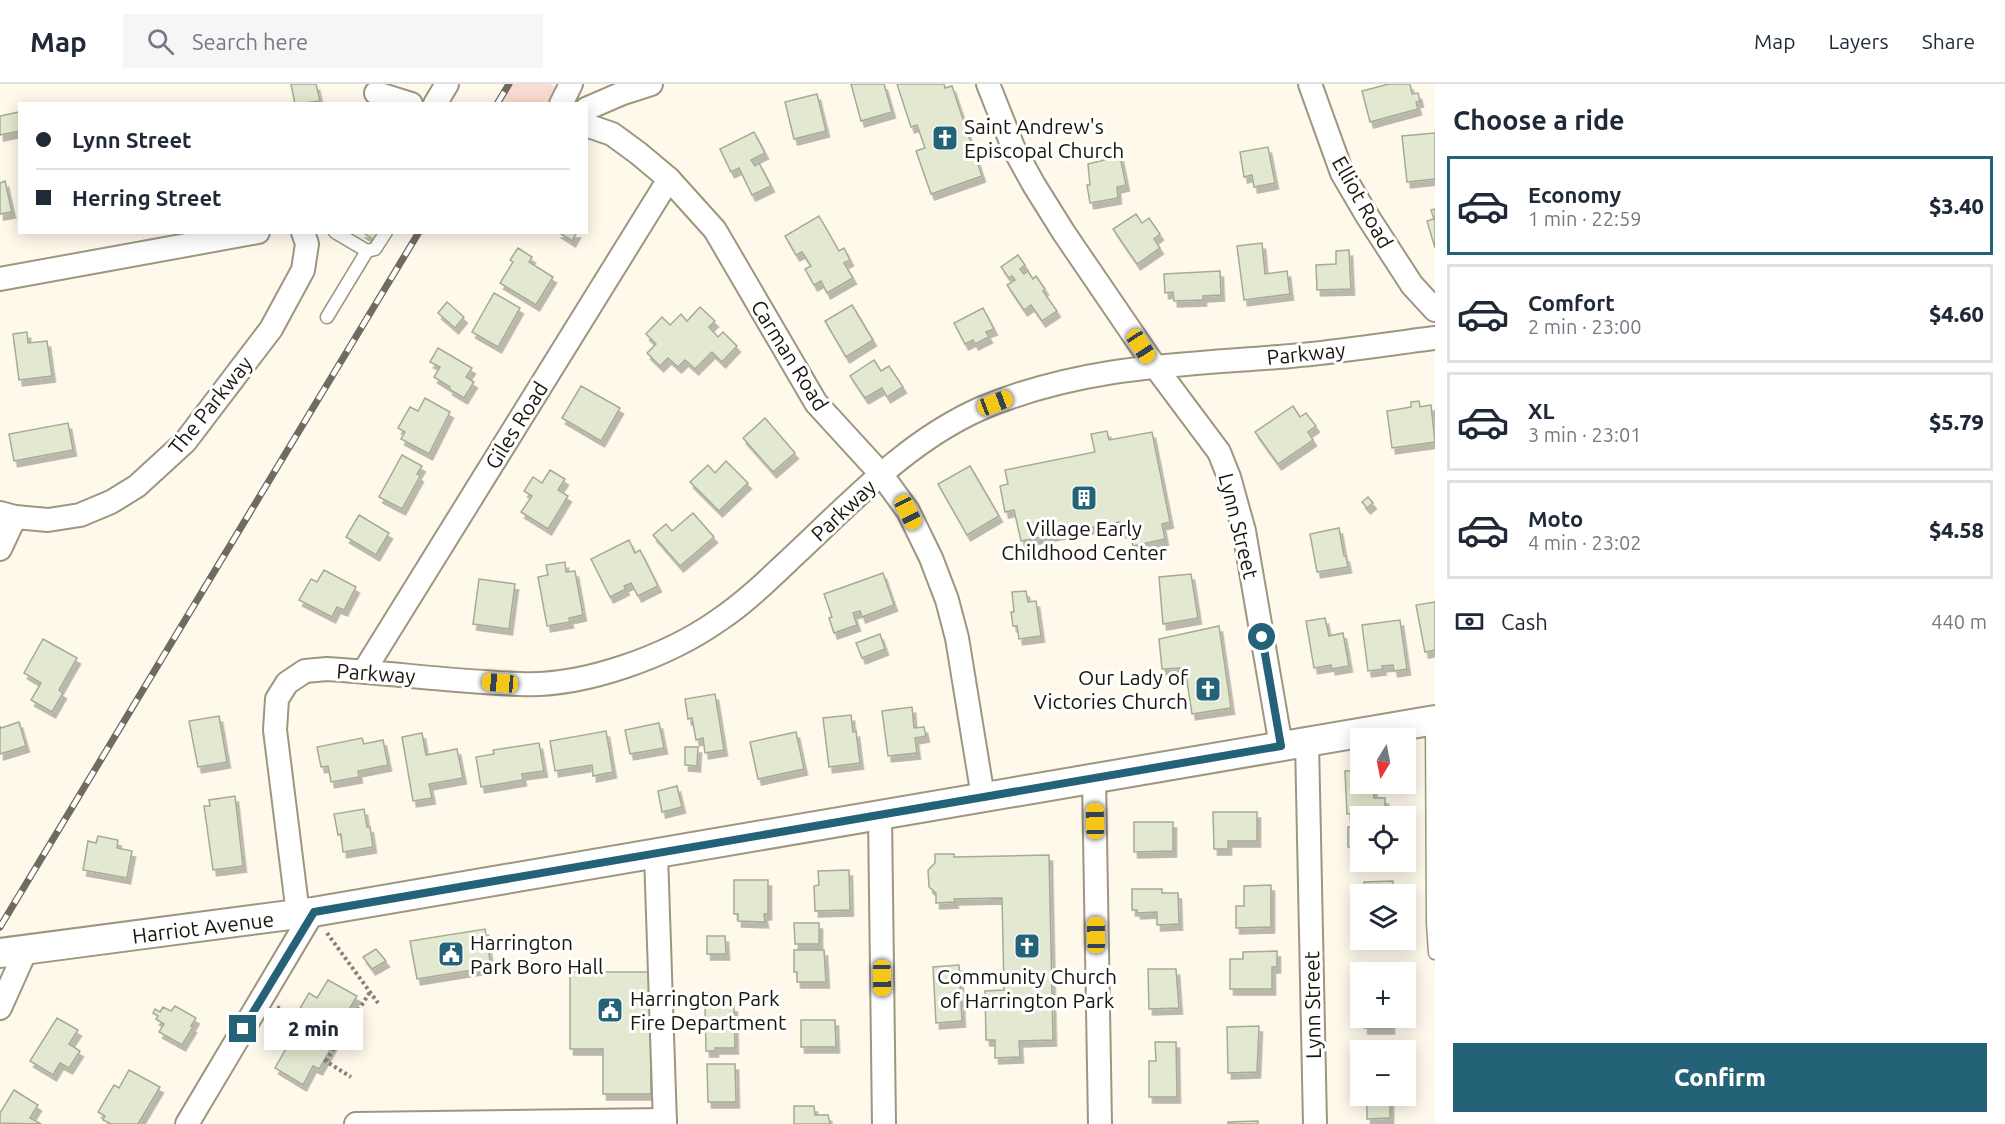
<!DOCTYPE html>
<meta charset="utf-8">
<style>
body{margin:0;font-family:Ubuntu,sans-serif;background:#f6f6f7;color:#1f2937;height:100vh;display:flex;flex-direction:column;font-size:22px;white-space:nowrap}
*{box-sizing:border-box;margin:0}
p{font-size:20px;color:#747a83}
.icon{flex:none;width:33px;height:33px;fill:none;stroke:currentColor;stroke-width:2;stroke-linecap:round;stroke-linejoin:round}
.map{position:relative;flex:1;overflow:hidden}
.side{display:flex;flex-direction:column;background:#fff;width:570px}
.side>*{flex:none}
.banner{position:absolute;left:18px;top:18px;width:570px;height:132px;border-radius:0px;box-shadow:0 3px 15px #0003;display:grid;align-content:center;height:132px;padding:0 18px;background:#fff}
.needle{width:39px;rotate:190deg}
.controls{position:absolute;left:1350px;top:644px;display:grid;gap:12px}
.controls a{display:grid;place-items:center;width:66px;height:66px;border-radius:0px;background:#fff;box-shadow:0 3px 15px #0003;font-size:30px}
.end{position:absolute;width:27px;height:27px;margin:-14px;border:8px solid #236277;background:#fff;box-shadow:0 0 0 3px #fff}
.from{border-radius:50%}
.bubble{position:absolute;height:42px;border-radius:0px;background:#fff;box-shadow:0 3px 15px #0003;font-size:20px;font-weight:800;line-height:42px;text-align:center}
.car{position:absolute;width:18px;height:36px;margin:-18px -9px;border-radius:8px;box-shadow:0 0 4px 2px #0007;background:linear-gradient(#f5c518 24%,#345 0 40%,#f5c518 0 76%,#345 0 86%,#f5c518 0)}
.banner b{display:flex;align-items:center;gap:21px;height:57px;font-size:22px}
.banner b+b{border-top:2px solid #e0e1e3}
.banner i{width:15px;height:15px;background:#1f2937}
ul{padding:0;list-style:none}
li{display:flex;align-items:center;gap:18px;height:99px;margin:0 12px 9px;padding:0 6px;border:3px solid #e0e1e3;border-radius:0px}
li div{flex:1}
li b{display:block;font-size:22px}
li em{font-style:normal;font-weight:800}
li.current{border-color:#236277}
li>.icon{width:54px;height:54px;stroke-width:1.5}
h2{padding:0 18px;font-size:27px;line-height:72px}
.pay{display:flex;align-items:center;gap:15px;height:66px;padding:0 18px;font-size:22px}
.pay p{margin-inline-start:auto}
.cta{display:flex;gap:12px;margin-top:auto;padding:12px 18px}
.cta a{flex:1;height:69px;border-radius:0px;background:#236277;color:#fff;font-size:24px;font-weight:800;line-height:69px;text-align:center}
header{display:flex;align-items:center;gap:36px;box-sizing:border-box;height:84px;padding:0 30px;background:#fff;border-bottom:2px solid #e0e1e3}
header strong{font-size:28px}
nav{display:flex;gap:33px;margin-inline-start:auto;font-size:21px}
.search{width:420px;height:54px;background:#f6f6f7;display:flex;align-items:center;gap:15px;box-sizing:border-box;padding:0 21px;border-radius:0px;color:#747a83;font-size:22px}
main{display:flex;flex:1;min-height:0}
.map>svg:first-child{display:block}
.green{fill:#fadbd1}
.building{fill:#e3e8d1;stroke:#a5ab94;stroke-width:1.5;filter:url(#shadow)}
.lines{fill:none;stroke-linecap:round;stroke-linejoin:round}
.service-casing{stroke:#9d9680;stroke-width:15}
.minor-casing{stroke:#9d9680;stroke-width:26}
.tertiary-casing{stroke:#9d9680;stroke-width:32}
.path{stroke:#858176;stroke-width:4;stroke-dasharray:3 3;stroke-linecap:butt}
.service{stroke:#fff;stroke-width:12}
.minor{stroke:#fff;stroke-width:22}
.tertiary{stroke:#fff;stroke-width:28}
.rail-casing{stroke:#6f6b61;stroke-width:7}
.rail{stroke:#fff;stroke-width:4.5;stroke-dasharray:14;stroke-linecap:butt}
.route{stroke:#236277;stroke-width:8}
.labels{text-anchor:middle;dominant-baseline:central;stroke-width:6;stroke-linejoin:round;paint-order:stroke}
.poi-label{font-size:21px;fill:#19160e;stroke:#fff;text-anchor:start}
.street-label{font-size:21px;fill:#19160e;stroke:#fff}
</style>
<header>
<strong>Map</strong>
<div class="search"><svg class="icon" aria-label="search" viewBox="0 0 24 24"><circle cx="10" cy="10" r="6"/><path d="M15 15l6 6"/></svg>Search here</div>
<nav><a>Map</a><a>Layers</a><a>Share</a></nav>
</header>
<main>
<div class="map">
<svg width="1435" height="1040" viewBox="0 0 1435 1040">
<defs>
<filter id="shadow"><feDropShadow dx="3.5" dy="6" stdDeviation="0" flood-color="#0004"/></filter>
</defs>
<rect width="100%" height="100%" fill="#fef9eb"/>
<path class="green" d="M509,0h41l16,9 -5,10 -64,1z"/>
<g class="building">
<path d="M291,0h25l4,17 -25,3z"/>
<path d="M851,0h33l8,28 -31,9z"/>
<path d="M897,0h47l1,4 7,-2 30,90 -51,18 -15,-43 9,-3 -8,-23 -6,2z"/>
<path d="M1389,0h21l2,10 6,-1 2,8 -4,1 2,7 -48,13 -8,-31z"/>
<path d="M817,10l9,37 -32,8 -9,-37z"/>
<path d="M19,28l1,19 -20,4v-19z"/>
<path d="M754,48l11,21 -14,7 4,6 4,-3 12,23 -19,9 -13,-27 -8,4 -11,-23z"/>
<path d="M1435,49v46l-28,3 -5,-46z"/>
<path d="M1268,63l7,36 -21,4 -2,-12 -8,2 -4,-25z"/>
<path d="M1120,72l6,29 -9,2 1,11 -28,5 -3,-18h3l-2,-21z"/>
<path d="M5,97l7,31 -12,2v-31z"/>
<path d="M1435,125v39l-8,-27 7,-2 -3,-9z"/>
<path d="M1136,130l6,9 7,-5 11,16 -6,5 6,9 -23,16 -24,-35z"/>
<path d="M819,132l20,35 5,-3 6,12 -6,3 9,15 -26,15 -6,-12 -7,4 -9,-16 6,-3 -9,-14 -6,3 -11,-19z"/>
<path d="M362,148h17l-5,8z"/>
<path d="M558,148h19l-5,9z"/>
<path d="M1262,159l3,31 22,-3 3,23 -46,6 -7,-54z"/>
<path d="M518,164l14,9 -3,5 24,15 -17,28 -36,-22 13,-21 -3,-2z"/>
<path d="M1349,166l2,39 -34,1 -1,-25 20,-1v-13z"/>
<path d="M1018,171l7,10 -5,4 4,5 4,-3 5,8 3,-3 9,13 -2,2 14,20 -15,10 -11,-16 -7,5 -17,-25 8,-5 -3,-4 -3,2 -8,-11z"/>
<path d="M1220,187l1,24 -18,1v4l-29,1 -1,-9 -8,1 -1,-19z"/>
<path d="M494,209l26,15 -22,39 -26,-15z"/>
<path d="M447,218l17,15 -9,11 -17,-15z"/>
<path d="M852,221l21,35 -27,17 -21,-36z"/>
<path d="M700,223l15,14 -6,6 9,10 5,-5 14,14 -15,16 -10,-10 -17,17 -10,-9 -7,7 -10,-9 -8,8 -13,-13 9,-9 -10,-10 16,-17 8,8 11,-11 6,7z"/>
<path d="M983,224l11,21 -8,3 3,5 -14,7 -2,-4 -8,4 -11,-21z"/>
<path d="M27,248l1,11 19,-2 5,35 -33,4 -6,-46z"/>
<path d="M438,264l34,20 -6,9 8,5 -10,16 -15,-9 1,-2 -16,-10 6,-10 -10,-5z"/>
<path d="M874,276l7,11 8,-5 14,21 -16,10 -5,-9 -17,10 -15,-22z"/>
<path d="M581,302l39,22 -19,33 -39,-23z"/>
<path d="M425,314l25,14 -21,42 -28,-15 4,-7 -7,-4 12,-21 8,4z"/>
<path d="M1419,317l1,6 11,-2 4,37 -43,6 -5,-37 24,-4v-5z"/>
<path d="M1293,322l7,11 6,-4 10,13 -8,6 5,8 -35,24 -23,-32z"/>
<path d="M765,334l30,35 -22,19 -30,-34z"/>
<path d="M68,339l5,27 -59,11 -5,-27z"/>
<path d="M1107,347l2,9 43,-8 18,90 -8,2 3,15 -32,7 -3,-15 -8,1 -2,-10 -99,19 -7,-31 -9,2 -5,-26 8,-2 -3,-14 90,-18 -4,-18z"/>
<path d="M402,371l20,11 -5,8 3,2 -18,33 -23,-12z"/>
<path d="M726,377l22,22 -29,28 -29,-29 18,-17 7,8z"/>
<path d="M970,382l29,50 -32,19 -29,-51z"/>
<path d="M550,386l15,9 -7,11 10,6 -20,33 -27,-17 11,-16 -8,-5 9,-14 9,6z"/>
<path d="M1368,413l5,6 -6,5 -5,-6z"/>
<path d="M693,429l21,24 -34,29 -27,-31 13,-11 6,7z"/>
<path d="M359,431l30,18 -13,22 -30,-18z"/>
<path d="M1339,444l5,28h2l2,11 -31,5 -7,-38z"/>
<path d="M629,456l6,13 5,-3 18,36 -20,10 -7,-13 -7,3 2,3 -16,8 -19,-38z"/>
<path d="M565,478l1,10 9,-1 8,44 -14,3 1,4 -23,4 -9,-49 10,-2 -2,-10z"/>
<path d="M324,486l32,17 -12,23 -7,-3 -5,10 -33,-17 12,-21 6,3z"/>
<path d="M883,489l11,32 -32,12 -2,-6 -7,2 4,12 -23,8 -5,-15 3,-1 -8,-23z"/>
<path d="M1191,490l7,44 -35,6 -4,-47z"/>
<path d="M479,495l36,5 -6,45 -36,-5z"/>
<path d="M1026,507l2,11 8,-1 5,35 -22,3 -2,-13h-4l-2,-14h3l-2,-20z"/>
<path d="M1435,518v48l-10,2 -9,-47z"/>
<path d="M1325,534l4,18 14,-3 6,33 -17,3 -1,-4 -17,3 -8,-47z"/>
<path d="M1400,536l7,49 -13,2 -1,-6 -11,1 1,3 -15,2 -6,-46z"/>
<path d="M1219,542l12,82 -39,6 -7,-46 -23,1 -3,-30z"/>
<path d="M880,550l5,15 -23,9 -6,-15z"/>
<path d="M43,555l34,19 -18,32 4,3 -11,19 -21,-12 10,-17 -17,-10z"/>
<path d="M715,610l9,56 -19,3 -2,-15 -7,2 -4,-22 -4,1 -3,-20z"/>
<path d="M912,623l2,21 10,-1 2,9 -11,2 2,15 -29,3 -6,-45z"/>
<path d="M851,631l2,17 3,-1 4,32 -31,4 -6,-49z"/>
<path d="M219,632l8,46 -29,5 -9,-46z"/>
<path d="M19,638l7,24 -26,8v-28l1,2z"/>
<path d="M659,639l5,25 -34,6 -5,-24z"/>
<path d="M606,647l7,41 -20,4 -1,-11 -37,6 -5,-30z"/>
<path d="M796,648l8,37 -46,10 -8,-37z"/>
<path d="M422,649l4,22 31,-6 6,29 -34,6 3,14 -19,3 -11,-64z"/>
<path d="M362,654l2,6 19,-4 5,25 -30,6 1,6 -28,5 -3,-16 -7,1 -4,-20z"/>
<path d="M539,659l5,28 -22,3 1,6 -42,7 -5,-30 18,-3 -1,-4z"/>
<path d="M685,663h13l-1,19 -12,-1z"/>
<path d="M1345,687h15v12h13l1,15h11v15l-38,1z"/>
<path d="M677,702l5,21 -20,5 -4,-21z"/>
<path d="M235,712l8,70 -30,4 -9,-64h6l-1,-6z"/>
<path d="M364,725l3,18h3l3,20 -30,5 -2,-18 -3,1 -4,-21z"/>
<path d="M1213,728h44v29h-29v8h-14z"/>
<path d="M1134,738h39v29l-39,1z"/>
<rect x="1348" y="743" width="12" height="20"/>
<path d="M98,752l20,4 -1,8 15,3 -5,27 -44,-8 5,-29 8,2z"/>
<path d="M935,770h19v3l95,-2 4,185 -34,1 1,16 -25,1v-18h-9l-1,-49 19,-1 -2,-92 -48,1 1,3 -19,1v-10l-7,-6 -1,-17 7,-7z"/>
<path d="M849,786l1,40 -35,1 -1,-25 5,-1 -1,-14z"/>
<path d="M734,796h34v34h-4l1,8 -27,-1v-7h-4z"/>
<path d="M1393,797l1,13h-29l-1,-12z"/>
<path d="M1271,801v42l-35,1v-22h8v-20z"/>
<path d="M1132,805h30v4h16l1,31 -22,1v-13l-20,1v-3h-5z"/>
<path d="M794,839h25v21h-24z"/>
<path d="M485,845l6,38 -74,12 -7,-38z"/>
<path d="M707,852h18l1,18h-19z"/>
<path d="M376,865l10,12 -14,8 -9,-12z"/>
<path d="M794,866h30l2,32h-29v-10h-3z"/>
<path d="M1277,867v16h-5v22h-42v-30h13v-7z"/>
<path d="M959,881l3,56 -26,2 -3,-56z"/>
<path d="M1148,885h28l3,39 -30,1z"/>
<path d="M570,888h80l1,122h-48v-45h-33z"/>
<path d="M328,896l29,16 -11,19 3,2 -30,52 -6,-3 -10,19 -28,-17 13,-23 -7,-4 28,-48 8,5z"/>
<path d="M175,922l21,12 -5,8 2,1 -11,18 -23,-13 5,-8 -8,-5 2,-3 -5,-3 2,-4 5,3 3,-5 8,4z"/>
<path d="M705,922h29l1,42h-20v3h-9z"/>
<rect x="1364" y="933" width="27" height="11"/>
<path d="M57,934l21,12 -9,14 11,7 -11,17 -9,-5 -7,12 -23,-14z"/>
<path d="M801,936h34l1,27h-35z"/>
<path d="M1259,942l-2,46 -29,1 -1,-46z"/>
<path d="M1155,958h21l1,55h-28v-36h7z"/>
<path d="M707,980h28l1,38h-28z"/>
<path d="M129,986l31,17 -22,37h-27l-8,-4 2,-4 -7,-4 16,-27 5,3z"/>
<path d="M14,1006l24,15 -8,13 11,6 -41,-1v-10z"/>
<path d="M1367,1011h23v23l-23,1z"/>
<path d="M794,1022h20l1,9h13l2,9h-36z"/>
<path d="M1258,1037v3h-30v-2z"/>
</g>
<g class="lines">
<g class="service-casing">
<g id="service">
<path d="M367,167l8,-2 11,-17"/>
<path d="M327,233l40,-66 -32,-19"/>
<path d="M1432,637l1,202 2,30"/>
</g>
</g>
<g class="minor-casing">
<g id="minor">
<path d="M988,0l25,63 21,38 30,48 90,132 65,87 10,25 15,54 37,215"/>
<path d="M1310,0l32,89 24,41 46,71 23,25"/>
<path d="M376,9l35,11"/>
<path d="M435,20l12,-20"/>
<path d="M561,20l10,-20"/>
<path d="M586,25l37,-16 28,-9"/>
<path d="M586,41l26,9 26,19 31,26 46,51 101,173 65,71 27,37 23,47 16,42 10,38 26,159"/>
<path d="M0,195l258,-47"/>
<path d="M0,429l15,4 33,3 32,-5 31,-13 26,-16 48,-44 86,-113 32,-59 4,-26 -4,-12"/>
<path d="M0,465l15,-32"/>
<path d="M364,587l305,-492"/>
<path d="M1307,658l8,382"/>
<path d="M1094,694l6,346"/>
<path d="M880,732l4,308"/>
<path d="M656,770l9,270"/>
<path d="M298,830l-23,-184 2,-31 10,-16 18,-12 22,-2c65,4 129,13 193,15 64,3 148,-28 199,-64 30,-20 56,-47 82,-71 56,-53 110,-110 181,-141 103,-43 200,-43 309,-52 48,-4 96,-12 144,-18"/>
<path d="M0,924l26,-58"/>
<path d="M187,1040l126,-212"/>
<path d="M356,1040l309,-4"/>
</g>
</g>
<g class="tertiary-casing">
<path id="tertiary" d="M0,869l313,-41 1122,-192"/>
</g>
<g class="path">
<path d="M327,849l51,70"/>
<path d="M277,923l18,11"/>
<path d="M335,957l8,6"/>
<path d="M324,976l27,17"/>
<path d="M326,977l44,-69"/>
</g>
<use href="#service" class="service"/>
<use href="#minor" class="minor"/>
<use href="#tertiary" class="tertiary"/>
<g class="rail-casing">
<g id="rail">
<path d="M497,20l12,-20"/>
<path d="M0,843l419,-695"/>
</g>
</g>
<use href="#rail" class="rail"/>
</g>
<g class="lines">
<path class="route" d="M243,945l71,-117 967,-166 -19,-109"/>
</g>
<defs>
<g id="church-square" transform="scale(1.35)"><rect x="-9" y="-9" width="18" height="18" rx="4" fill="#236277" stroke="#fff"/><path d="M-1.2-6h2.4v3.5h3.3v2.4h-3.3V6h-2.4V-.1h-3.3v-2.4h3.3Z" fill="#fff"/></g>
<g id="building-square" transform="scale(1.35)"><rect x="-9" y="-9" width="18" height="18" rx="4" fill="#236277" stroke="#fff"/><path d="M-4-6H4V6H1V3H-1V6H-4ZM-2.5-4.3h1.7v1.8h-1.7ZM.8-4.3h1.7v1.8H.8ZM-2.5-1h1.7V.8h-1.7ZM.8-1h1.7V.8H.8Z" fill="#fff"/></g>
<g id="civic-square" transform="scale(1.35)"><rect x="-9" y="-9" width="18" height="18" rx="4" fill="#236277" stroke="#fff"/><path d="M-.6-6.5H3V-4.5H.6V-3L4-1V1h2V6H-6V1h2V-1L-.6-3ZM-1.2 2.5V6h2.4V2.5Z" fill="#fff"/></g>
</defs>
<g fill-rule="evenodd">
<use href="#church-square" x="945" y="54"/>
<use href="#building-square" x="1084" y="414"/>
<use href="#church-square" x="1208" y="605"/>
<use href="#church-square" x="1027" y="862"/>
<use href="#civic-square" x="451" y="870"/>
<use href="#civic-square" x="610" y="926"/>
</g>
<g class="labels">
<g class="poi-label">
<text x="964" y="42">Saint Andrew's<tspan x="964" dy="24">Episcopal Church</tspan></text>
<text x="1084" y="444" text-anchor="middle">Village Early<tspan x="1084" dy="24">Childhood Center</tspan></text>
<text x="1188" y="593" text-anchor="end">Our Lady of<tspan x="1188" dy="24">Victories Church</tspan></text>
<text x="470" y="858">Harrington<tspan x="470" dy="24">Park Boro Hall</tspan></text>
<text x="1027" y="892" text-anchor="middle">Community Church<tspan x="1027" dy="24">of Harrington Park</tspan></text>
<text x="630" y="914">Harrington Park<tspan x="630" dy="24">Fire Department</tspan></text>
</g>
<g class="street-label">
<text transform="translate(1363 118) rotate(61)">Elliot Road</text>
<text transform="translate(1306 269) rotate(-6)">Parkway</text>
<text transform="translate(790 271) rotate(58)">Carman Road</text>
<text transform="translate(210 321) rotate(-51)">The Parkway</text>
<text transform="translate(516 341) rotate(-58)">Giles Road</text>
<text transform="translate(843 426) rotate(-43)">Parkway</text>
<text transform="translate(1239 442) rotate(76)">Lynn Street</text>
<text transform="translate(376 589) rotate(4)">Parkway</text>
<text transform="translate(203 843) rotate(-7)">Harriot Avenue</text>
<text transform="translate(1312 921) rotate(-91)">Lynn Street</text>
</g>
</g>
</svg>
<div class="controls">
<a><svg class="needle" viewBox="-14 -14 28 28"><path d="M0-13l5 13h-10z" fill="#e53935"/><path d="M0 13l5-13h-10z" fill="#747a83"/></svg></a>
<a><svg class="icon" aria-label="locate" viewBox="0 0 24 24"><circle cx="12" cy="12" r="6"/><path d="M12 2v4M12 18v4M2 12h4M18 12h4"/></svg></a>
<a><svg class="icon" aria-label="layers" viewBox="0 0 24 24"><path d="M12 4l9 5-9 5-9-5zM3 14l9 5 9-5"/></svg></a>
<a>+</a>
<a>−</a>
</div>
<i class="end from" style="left:1262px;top:553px"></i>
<i class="end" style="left:243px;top:945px"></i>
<div class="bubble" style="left:264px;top:924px;width:99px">2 min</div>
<i class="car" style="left:1141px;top:262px;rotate:147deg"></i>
<i class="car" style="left:995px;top:319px;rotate:69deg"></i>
<i class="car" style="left:908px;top:428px;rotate:153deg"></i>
<i class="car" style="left:500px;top:599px;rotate:275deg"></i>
<i class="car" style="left:1095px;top:737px;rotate:359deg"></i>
<i class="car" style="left:1096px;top:851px;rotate:359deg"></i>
<i class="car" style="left:882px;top:894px;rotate:179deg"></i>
<div class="banner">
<b><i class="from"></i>Lynn Street</b>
<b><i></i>Herring Street</b>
</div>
</div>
<section class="side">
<h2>Choose a ride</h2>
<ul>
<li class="current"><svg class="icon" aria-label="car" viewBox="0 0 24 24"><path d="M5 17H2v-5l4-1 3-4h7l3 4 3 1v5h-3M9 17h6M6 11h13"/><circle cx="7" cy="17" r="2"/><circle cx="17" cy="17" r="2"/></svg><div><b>Economy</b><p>1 min · 22:59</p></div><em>$3.40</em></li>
<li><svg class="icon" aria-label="car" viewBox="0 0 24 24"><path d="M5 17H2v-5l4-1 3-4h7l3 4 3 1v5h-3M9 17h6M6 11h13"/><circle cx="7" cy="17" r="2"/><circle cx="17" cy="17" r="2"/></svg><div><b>Comfort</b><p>2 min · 23:00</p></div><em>$4.60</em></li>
<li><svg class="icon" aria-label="car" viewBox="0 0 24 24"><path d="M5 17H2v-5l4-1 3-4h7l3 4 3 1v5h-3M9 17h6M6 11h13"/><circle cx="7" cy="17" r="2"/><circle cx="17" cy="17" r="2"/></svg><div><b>XL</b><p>3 min · 23:01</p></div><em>$5.79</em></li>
<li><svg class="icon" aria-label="car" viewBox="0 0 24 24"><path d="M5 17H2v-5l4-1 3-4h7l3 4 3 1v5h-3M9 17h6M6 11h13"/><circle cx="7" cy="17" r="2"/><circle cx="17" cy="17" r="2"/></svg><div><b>Moto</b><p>4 min · 23:02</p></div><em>$4.58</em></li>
</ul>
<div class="pay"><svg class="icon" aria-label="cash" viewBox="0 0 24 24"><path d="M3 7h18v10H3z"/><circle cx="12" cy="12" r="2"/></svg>Cash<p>440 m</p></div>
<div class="cta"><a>Confirm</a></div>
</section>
</main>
